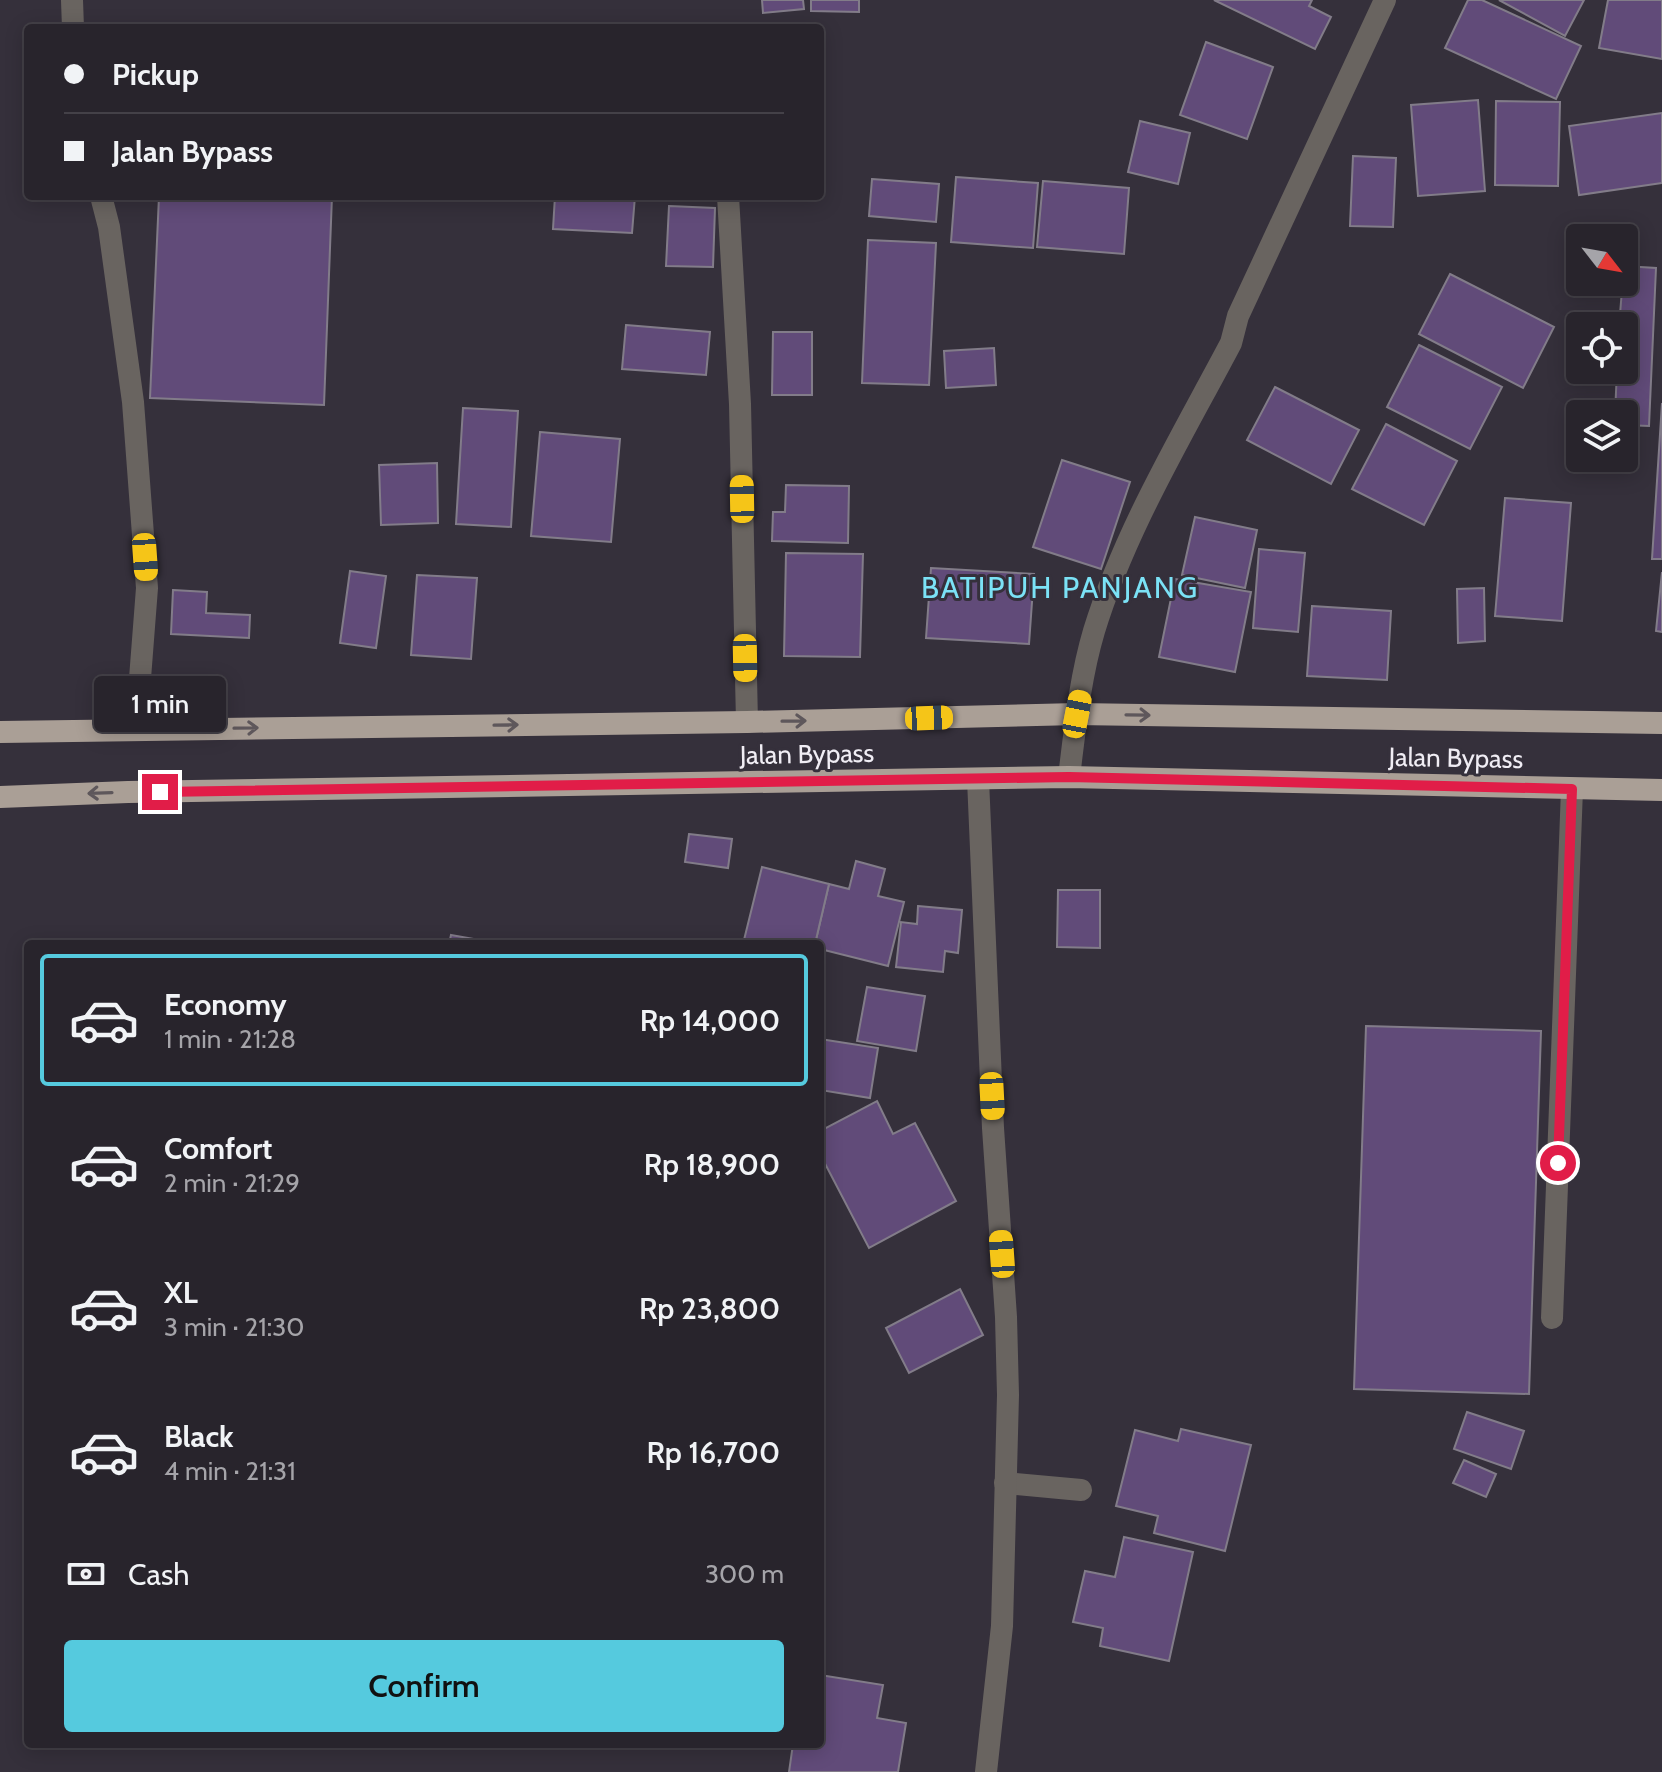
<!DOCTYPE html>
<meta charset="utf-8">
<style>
body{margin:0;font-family:Cabin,sans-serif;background:#343038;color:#f1f3f6;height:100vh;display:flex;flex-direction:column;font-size:30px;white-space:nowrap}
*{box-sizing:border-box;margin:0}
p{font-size:26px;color:#a5a4a9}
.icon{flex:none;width:44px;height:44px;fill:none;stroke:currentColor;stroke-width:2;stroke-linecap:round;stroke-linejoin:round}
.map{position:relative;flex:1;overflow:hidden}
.side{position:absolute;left:24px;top:940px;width:800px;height:808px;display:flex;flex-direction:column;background:#28242c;border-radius:8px;box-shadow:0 4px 20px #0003,0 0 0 2px #444148}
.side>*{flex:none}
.hud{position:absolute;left:24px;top:24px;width:800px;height:176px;border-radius:8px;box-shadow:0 4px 20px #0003,0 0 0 2px #444148;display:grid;align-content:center;height:176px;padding:0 40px;background:#28242c}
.needle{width:52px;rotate:121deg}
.controls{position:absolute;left:1566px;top:224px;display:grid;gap:16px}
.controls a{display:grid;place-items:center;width:72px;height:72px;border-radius:8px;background:#28242c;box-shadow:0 4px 20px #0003,0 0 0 2px #444148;font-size:40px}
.end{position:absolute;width:36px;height:36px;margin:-18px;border:10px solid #e11d48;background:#fff;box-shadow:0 0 0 4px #fff}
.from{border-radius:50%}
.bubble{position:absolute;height:56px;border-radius:8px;background:#28242c;box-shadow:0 4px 20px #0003,0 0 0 2px #444148;font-size:26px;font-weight:600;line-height:56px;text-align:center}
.car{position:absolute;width:24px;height:48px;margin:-24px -12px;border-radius:10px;box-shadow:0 0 6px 2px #0007;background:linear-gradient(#f5c518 24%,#345 0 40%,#f5c518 0 76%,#345 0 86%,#f5c518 0)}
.hud b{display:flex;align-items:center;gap:28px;height:76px;font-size:30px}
.hud b+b{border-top:2px solid #444148}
.hud i{width:20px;height:20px;background:#f1f3f6}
ul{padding:14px 0 0;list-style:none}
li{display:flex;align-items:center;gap:24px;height:132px;margin:0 16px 12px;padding:0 24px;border:4px solid transparent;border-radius:8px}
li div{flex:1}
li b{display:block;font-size:30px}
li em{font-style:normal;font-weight:600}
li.selected{border-color:#55cade}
li>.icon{width:72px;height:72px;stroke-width:1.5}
.pay{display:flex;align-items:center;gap:20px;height:88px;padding:0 40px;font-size:30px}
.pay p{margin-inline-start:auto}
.cta{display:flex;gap:16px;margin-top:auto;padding:16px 40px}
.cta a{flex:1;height:92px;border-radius:8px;background:#55cade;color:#111;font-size:32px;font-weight:600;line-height:92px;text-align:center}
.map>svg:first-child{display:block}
.building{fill:#614b79;stroke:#827c89;stroke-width:2}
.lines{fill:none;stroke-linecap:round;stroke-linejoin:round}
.service{stroke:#696460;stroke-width:22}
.minor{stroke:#696460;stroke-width:22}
.tertiary{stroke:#696460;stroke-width:22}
.trunk{stroke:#aa9f96;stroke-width:22}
.oneway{stroke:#5e575b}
.route{stroke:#e11d48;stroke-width:10}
.labels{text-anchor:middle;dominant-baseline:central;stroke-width:6;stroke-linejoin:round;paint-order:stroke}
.street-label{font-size:26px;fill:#f0edf4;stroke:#35303b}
.quarter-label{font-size:30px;letter-spacing:2px;fill:#7be2f6;stroke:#35303b}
</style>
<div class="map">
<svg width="1662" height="1772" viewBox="0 0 1662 1772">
<rect width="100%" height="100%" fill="#35303b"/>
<g class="building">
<path d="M762,0h41l1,9 -41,4z"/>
<path d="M811,0h48v12l-48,-1z"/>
<path d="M1214,0h98l-3,6 22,11 -16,32z"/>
<path d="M1468,0h14l99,46 -25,53 -111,-51z"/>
<path d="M1499,0h85l-19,36z"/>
<path d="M1608,0h54v59l-63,-11z"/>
<path d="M1206,42l67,25 -26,72 -67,-24z"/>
<path d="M1478,100l7,91 -67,5 -7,-91z"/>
<path d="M1496,101l64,1 -2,84 -63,-1z"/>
<path d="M1662,113v70l-83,12 -10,-69z"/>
<path d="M1140,121l50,12 -12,51 -50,-12z"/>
<path d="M1353,156l43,2 -3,69 -43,-1z"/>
<path d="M956,177l82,6 -5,65 -82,-6z"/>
<path d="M872,179l67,5 -3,38 -67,-6z"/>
<path d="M1043,181l86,7 -5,66 -87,-7z"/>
<path d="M159,196h173l-8,209 -174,-7z"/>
<path d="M555,196h80l-3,37 -79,-4z"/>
<path d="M669,206l46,2 -2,59 -47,-1z"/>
<path d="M868,240l68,3 -7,142 -67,-2z"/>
<path d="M1624,266l32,2 -7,158 -25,-1v-11h-9l2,-44h7v-44h-5z"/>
<path d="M1450,274l104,53 -31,61 -104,-54z"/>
<path d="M626,325l84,7 -4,43 -84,-6z"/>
<path d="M773,332h39v63h-40z"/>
<path d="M1419,345l83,42 -32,62 -83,-42z"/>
<path d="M994,348l2,37 -50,3 -2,-37z"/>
<path d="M1275,387l84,43 -28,54 -84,-44z"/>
<path d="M1662,403v156h-10z"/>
<path d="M463,408l55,3 -7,116 -55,-3z"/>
<path d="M1386,424l71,37 -33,64 -72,-36z"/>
<path d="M540,432l80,7 -9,103 -80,-6z"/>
<path d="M1062,460l68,22 -29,87 -68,-22z"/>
<path d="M437,463l1,60 -57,2 -2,-60z"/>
<path d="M786,485l63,1 -1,57 -76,-2 1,-29h12z"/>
<path d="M1505,498l66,5 -9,118 -67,-5z"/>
<path d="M1195,517l62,13 -12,58 -63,-13z"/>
<path d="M1259,549l46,4 -7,79 -45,-4z"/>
<path d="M786,553l77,1 -3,103 -76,-1z"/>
<path d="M931,568l103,6 -5,70 -103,-6z"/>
<path d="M350,571l36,5 -10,72 -36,-5z"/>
<path d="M1662,572v60l-6,-1z"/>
<path d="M417,575l60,3 -6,81 -60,-4z"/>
<path d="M1175,579l76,13 -16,80 -76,-15z"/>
<path d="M1484,588l1,53 -27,2 -1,-54z"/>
<path d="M173,590l34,2 -1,21 44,2 -1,23 -78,-4z"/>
<path d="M1312,606l79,5 -4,69 -80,-4z"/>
<path d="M689,834l43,5 -4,29 -43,-6z"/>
<path d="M856,861l29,8 -7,27 26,6 -16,64 -68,-17v-5h-5l14,-60 20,5z"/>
<path d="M762,867l67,17 -14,60h-72z"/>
<path d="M1058,890h42v58l-43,-1z"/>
<path d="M918,906l44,4 -4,43 -13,-2 -2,21 -47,-5 5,-45 16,2z"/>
<path d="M451,935l51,9h-53z"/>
<path d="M867,987l58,9 -9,55 -59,-10z"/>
<path d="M1366,1026l175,5 -12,363 -175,-5z"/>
<path d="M820,1039l58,9 -8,50 -50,-8z"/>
<path d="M877,1101l16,33 22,-11 41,78 -87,47 -49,-94v-23z"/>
<path d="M960,1289l23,46 -74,38 -23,-45z"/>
<path d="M1467,1412l57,19 -13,38 -57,-20z"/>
<path d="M1181,1429l70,16 -26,106 -71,-18 4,-17 -42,-10 19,-76 43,11z"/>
<path d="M1464,1460l32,14 -10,23 -33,-14z"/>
<path d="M1124,1537l69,15 -24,109 -69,-15 3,-18 -30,-6 12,-51 30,6z"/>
<path d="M820,1675l63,10 -6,33 29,5 -8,49h-109l4,-28h27z"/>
</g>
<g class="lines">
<g class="service">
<path d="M72,0l1,28"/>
<path d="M101,196l8,31 24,175 14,186 -11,142"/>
<path d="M1552,1318l20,-529"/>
<path d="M1005,1483l76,7"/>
</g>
<g class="minor">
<path d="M728,196l12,208 7,318"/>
<path d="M978,779l15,349 13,189 2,78 -6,231 -16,146"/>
</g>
<path class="tertiary" d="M1069,777c6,-48 11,-99 25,-146 31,-101 88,-195 137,-288l7,-27 147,-316"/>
<g class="trunk">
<path d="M0,732l747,-10 330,-8 585,9"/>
<path d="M0,797l128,-5 941,-15 593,13"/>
</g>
</g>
<defs><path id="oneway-shaft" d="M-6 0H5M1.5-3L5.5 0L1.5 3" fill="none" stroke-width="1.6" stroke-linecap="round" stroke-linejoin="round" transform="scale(2)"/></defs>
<g class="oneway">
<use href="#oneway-shaft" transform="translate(1138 715) rotate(1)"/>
<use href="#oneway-shaft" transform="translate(794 721) rotate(-1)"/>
<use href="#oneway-shaft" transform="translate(506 725) rotate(-1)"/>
<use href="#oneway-shaft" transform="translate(246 728) rotate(-1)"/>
<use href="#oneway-shaft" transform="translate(100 793) rotate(178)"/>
</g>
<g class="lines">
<path class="route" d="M160,792l909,-15 503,12 -14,374"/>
</g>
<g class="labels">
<g class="street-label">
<text transform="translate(807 754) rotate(-1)">Jalan Bypass</text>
<text transform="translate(1456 758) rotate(1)">Jalan Bypass</text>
</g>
<g class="quarter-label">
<text x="1060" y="587">BATIPUH PANJANG</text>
</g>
</g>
</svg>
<div class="controls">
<a><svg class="needle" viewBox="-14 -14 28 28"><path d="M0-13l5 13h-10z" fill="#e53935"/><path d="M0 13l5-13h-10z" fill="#a5a4a9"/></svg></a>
<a><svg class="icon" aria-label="locate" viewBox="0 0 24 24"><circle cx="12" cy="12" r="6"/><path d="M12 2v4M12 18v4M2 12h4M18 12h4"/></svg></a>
<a><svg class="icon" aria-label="layers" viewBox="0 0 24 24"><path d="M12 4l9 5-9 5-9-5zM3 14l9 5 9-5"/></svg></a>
</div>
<i class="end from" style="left:1558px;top:1163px"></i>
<i class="end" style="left:160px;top:792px"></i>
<div class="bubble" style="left:94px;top:676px;width:132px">1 min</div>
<i class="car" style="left:742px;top:499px;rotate:359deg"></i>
<i class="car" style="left:145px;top:557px;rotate:176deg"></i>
<i class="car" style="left:745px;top:658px;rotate:179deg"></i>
<i class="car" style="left:1077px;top:714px;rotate:11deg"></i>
<i class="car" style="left:929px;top:718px;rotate:88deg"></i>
<i class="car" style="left:992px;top:1096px;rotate:177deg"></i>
<i class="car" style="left:1002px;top:1254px;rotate:356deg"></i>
<div class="hud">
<b><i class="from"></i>Pickup</b>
<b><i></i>Jalan Bypass</b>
</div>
<section class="side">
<ul>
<li class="selected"><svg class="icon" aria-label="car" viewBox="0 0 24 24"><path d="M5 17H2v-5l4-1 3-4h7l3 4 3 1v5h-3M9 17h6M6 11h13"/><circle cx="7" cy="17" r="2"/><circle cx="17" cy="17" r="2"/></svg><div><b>Economy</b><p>1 min · 21:28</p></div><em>Rp 14,000</em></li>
<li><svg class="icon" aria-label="car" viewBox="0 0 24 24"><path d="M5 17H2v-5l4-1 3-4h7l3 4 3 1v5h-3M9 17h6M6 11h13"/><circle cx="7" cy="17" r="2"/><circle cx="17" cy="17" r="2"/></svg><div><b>Comfort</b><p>2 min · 21:29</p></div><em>Rp 18,900</em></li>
<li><svg class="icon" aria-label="car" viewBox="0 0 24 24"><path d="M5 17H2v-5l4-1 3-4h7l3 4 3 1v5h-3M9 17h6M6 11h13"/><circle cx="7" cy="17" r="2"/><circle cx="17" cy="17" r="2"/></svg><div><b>XL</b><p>3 min · 21:30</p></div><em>Rp 23,800</em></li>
<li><svg class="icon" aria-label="car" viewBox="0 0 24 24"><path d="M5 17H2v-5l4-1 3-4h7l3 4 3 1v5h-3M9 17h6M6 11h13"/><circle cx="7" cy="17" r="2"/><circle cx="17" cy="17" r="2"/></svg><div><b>Black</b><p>4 min · 21:31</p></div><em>Rp 16,700</em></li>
</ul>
<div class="pay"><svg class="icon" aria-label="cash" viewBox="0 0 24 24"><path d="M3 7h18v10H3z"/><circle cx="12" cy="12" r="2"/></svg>Cash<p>300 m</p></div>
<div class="cta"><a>Confirm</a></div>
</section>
</div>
